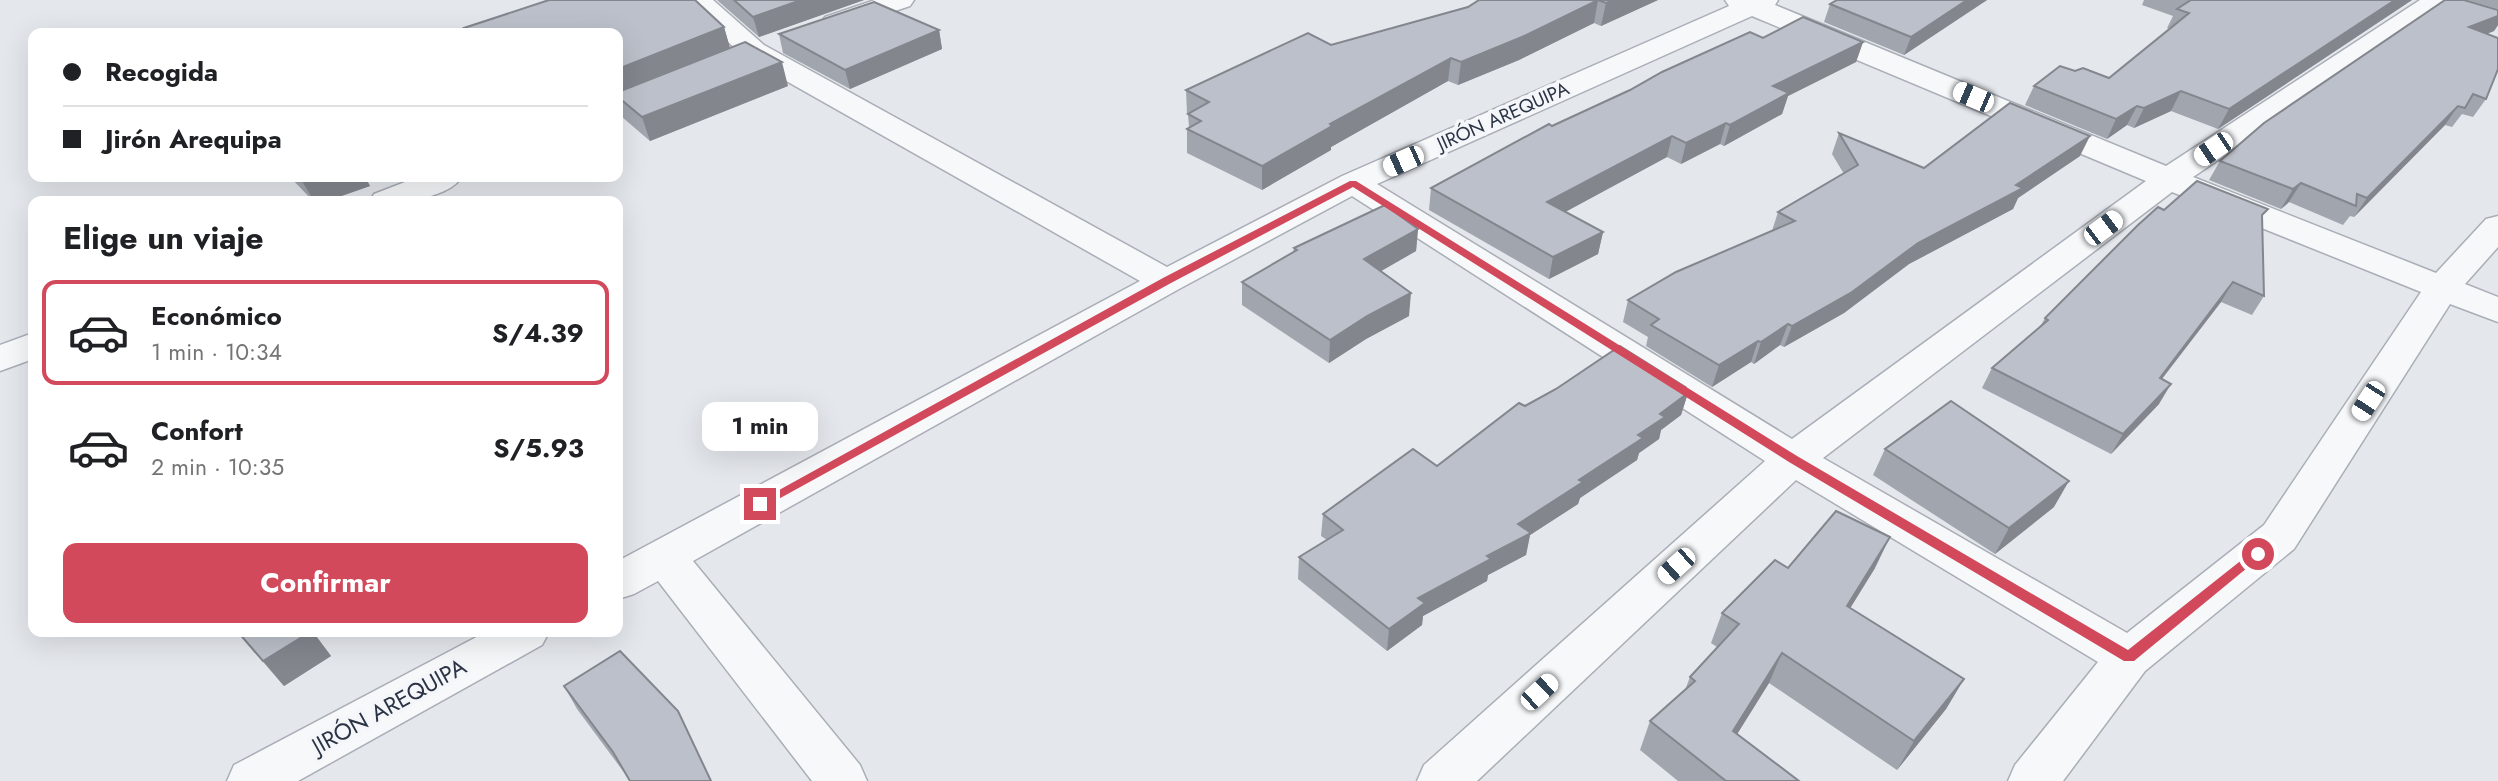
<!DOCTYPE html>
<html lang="es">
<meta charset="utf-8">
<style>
body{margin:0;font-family:Jost,sans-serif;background:#f6f6f6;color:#202124;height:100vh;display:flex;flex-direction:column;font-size:26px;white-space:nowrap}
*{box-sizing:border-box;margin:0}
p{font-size:23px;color:#757577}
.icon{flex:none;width:38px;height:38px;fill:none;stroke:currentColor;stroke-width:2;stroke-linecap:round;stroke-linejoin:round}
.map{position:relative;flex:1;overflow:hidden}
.panel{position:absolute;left:28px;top:196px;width:595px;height:441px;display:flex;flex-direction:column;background:#fff;border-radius:14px;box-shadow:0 7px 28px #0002}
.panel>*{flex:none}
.guide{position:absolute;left:28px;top:28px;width:595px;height:154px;border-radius:14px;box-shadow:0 7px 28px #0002;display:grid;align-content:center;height:154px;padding:0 35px;background:#fff}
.end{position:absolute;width:32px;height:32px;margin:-16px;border:9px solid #d1495b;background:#fff;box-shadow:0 0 0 4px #fff}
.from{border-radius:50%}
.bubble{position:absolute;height:49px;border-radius:14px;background:#fff;box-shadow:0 7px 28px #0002;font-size:23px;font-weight:700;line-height:49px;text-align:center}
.car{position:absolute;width:21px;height:42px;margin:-21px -10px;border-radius:9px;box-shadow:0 0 5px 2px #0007;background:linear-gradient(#fff 24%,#345 0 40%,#fff 0 76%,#345 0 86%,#fff 0)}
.guide b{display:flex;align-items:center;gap:24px;height:66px;font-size:26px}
.guide b+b{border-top:2px solid #e0e0e0}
.guide i{width:18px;height:18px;background:#202124}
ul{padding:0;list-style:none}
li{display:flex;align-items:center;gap:21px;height:105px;margin:0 14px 10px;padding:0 21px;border:4px solid transparent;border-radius:14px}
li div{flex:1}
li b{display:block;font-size:26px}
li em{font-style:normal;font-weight:700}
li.current{border-color:#d1495b}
li>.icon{width:63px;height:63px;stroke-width:1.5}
h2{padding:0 35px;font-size:32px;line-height:84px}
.cta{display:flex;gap:14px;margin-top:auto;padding:14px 35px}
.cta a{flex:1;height:80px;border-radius:14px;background:#d1495b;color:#fff;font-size:28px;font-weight:700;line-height:80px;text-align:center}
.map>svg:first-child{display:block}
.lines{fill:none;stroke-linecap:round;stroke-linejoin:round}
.street-casing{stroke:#a9aeb7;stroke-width:3}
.street{fill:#f7f8fa;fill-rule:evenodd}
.wall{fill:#a1a5ae}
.shaded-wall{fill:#83868d}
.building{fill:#bbc0ca;stroke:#83868d;stroke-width:2}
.route{fill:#d1495b}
.labels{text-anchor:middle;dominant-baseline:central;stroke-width:7;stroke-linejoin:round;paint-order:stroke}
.street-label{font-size:19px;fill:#2b3445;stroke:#f4f6f9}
.near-street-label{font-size:23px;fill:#2b3445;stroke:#f4f6f9}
</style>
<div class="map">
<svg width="2498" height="781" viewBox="0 0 2498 781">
<rect width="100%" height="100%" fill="#e4e7ec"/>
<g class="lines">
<g class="street-casing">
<g id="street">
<path d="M684,0h29l51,45 403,222 175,-91 387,-170 -4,-6h53l-3,5 391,161 254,-166h31l-4,6 -254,171 243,96 50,-54 12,-3v31l-33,37 33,13v25l-48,-18 -156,245 -149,122 -82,110h-55l7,-16 83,-103 -302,-182 -319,301h-60l7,-16 341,-304 -413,-265 -173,93 -486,272 167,204 7,16h-55l-154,-200 -24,13 -16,5v-38l522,-280 -396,-224zM1752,16l394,165 -354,258 -415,-255zM2172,192l249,100 -157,233 -137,108 -304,-175z"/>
<path d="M875,0h39l-4,6 -75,25 -10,-2 -4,-6 4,-6z"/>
<path d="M418,177h44c-17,24 -66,25 -92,24l4,-7z"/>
<path d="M33,333v26l-33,12v-26z"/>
<path d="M486,632h63l-7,13 -244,136h-71l7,-16z"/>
</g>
</g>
<use href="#street" class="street"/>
</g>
<g class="wall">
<path d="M545,0h150l29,27 6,21 58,38 -138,55 -28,-24 -4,-12v-72h-152l-2,-5 83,-27z"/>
<path d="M717,0h147l-105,37z"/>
<path d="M1479,0h179l-57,26 -7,-3 -75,37 -61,25 -10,-4 -117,66v3l-69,40 -75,-37v-24l2,-2 -1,-12 -1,-1 -1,-24 145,-45 137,-38z"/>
<path d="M1837,0h150l-83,55 -80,-33 6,-18z"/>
<path d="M2144,0h268l-194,129 -47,-18 -37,17 -7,-3 -20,14 -82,-34 9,-19 41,-15 34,7 61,-49 -3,-1 6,-12 -31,-11z"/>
<path d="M2467,0h31v9z"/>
<path d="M2498,10v15l-4,6 -8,3v65l-13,18 -11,-3 -10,13 -7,-2 -91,92 -4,-1 -7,9 -54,-23 -8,7 -72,-29 11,-19z"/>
<path d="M939,30l3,19 -92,40 -67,-36 -4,-19z"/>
<path d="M1763,38l100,4 -7,20 -68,34 -6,18 -58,32 -4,-2 -39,20 -14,-7 -102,55 38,20 -5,22 -49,25 -120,-69 2,-22 121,-62z"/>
<path d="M1839,133l85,35 156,-12 -62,42 -5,11 -104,55 -65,49 -60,34 -4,-2 -26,19 -3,-2 -39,25 -66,-41 2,-9 -25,-15 5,-22 144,-69 6,-19 66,-38 -12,-20z"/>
<path d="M290,177h75l5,9 -43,15h-14z"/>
<path d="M2164,210l98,10 2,76 -12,19 -31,-13 -59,77 -3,25 -48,50 -129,-66 10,-20 48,-41 5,-9z"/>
<path d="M1418,229l-2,22 -35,20 28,45 -43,23 -37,24 -87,-58v-23l51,-30 1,-4z"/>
<path d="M1685,387l-1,4 4,2 -7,22 -20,15 -2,9 -20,14 -2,7 -57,38 -2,6 -48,31 -4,20 -38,20 -1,6 -64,35 -1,9 -35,26 -89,-72 1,-22 28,-17 -6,-4 2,-22 114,-48 88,-60z"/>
<path d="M1885,449l169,58 -59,47 -122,-79z"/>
<path d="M1788,568h87l-25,40 114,71 -18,30 -49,61 -128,-87 -32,51 62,47h-121l-38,-31 10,-29 35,-31 5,-13 27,-30 -6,-4 11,-30z"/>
<path d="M237,632h76l18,24 -47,30z"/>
<path d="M620,651l6,124 -49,-66 -13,-23z"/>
</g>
<g class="shaded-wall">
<path d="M801,0h63l-105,37 -6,-20z"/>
<path d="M1598,0l-4,23 -75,37 -61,25 3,-23z"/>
<path d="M1613,0h45l-57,26 5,-23z"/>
<path d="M1967,0h20l-83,55 7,-18z"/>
<path d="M2395,0h17l-194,129 11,-20z"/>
<path d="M2498,16v9l-4,6 -37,15 12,-19z"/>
<path d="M724,27l6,21 -112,45v-24z"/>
<path d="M939,30l3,19 -92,40 -5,-19z"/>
<path d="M1863,42l-7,20 -68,34 -6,18 -58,32 6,-21 43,-39z"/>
<path d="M1451,58l-3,23 -117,66v3l-69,40v-24l68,-42z"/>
<path d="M782,62l6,24 -138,55 -8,-24z"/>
<path d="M2181,91l-10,20 -37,17 10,-20z"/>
<path d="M2137,106l-10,19 -20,14 9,-20z"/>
<path d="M2458,106l-13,19 -91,92 13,-19z"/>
<path d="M1726,123l-6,21 -39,20 5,-21z"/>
<path d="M1672,136l-5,21 -124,67 4,-22z"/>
<path d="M2090,136l-10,20 -62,42 -5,11 -104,55 -65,49 -60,34 8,-21 126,-83 98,-58z"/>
<path d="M314,177h51l5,9 -43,15h-13l-12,-20z"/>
<path d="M2301,183l-12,19 -8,7 12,-20z"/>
<path d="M1418,229l-2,22 -54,31 2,-23z"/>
<path d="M1603,232l-5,22 -49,25 4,-22z"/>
<path d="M2233,282l-12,20 -74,96 13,-20z"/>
<path d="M1411,293l-2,23 -43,23 -37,24 1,-23 37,-24z"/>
<path d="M1788,324l-8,21 -26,19 7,-22z"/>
<path d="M1758,341l-7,21 -39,25 7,-22z"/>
<path d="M2171,384l-12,20 -48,50 12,-20z"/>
<path d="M1685,387l-3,11 6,-5 -7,22 -20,15 -2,9 -20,14 -2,7 -57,38 -2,6 -48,31 -4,20 -38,20 -1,6 -64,35 -1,9 -35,26 2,-22 29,-31 69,-42 31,-32 120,-89 22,-21 21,-25z"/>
<path d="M2069,481l-15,26 -59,47 14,-26z"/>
<path d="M1890,537l-15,31 -42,68 14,-30z"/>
<path d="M310,632h3l18,24 -47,30 -21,-25z"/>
<path d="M1782,653l-13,30 -48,77 12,-29z"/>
<path d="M1964,679l-18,30 -49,61 17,-29z"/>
</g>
<g class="building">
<path d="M549,0h146l29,27 -106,42v-36h-149h1l-6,-5z"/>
<path d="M734,0h67l-48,17z"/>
<path d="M1479,0h119l-76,37 -61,25 -10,-4 -121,66 2,2 -70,40 -75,-37 14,-8 -13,-7 21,-12 -23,-12 122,-57 23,12 137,-38z"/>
<path d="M1598,0h15l-7,3z"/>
<path d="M1837,0h130l-56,37 -81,-33z"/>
<path d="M2191,0h204l-166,109 -48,-18 -37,17 -7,-2 -21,13 -82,-33 26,-20 15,5 8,-3 26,10 80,-65 -12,-4z"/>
<path d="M2445,0h19l34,10v6l-29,11 29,11v31l-12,30 -13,-5 -8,14 -7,-2 -91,92 -10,-4 -1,12 -55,-23 -8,6 -73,-28 44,-38z"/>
<path d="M874,2l65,28 -94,40 -66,-36z"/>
<path d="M1803,17l60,25 -90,44 16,7 -59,32 -4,-2 -40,20 -14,-7 -125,66 56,30 -50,25 -122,-69 118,-64 3,2 78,-36 32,-18 88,-40 13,6z"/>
<path d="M745,42l37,20 -140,55 -24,-20v-5z"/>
<path d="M2010,103l80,33 -74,49 7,3 -105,55 -66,49 -60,34 -4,-2 -27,18 -3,-1 -39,24 -68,-40 8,-6 -31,-19 48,-28 119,-51 -17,-9 80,-47 -19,-32 85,35z"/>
<path d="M299,177h15l-12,4z"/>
<path d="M2197,181l71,28 -6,6 2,81 -31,-14 -73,96 11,6 -48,50 -131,-66 56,-48 -3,-2 93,-93 20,-18 6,3z"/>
<path d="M1385,205l33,24 -54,30 47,34 -44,23 -37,24 -88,-58 55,-32 -3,-2z"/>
<path d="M1620,346l65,41 -4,2 7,4 -28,21 5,3 -27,18 5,3 -64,42 4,2 -65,42 13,9 -44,23 4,3 -73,39 7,5 -36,26 -90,-72 44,-27 -20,-16 90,-65 24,17 82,-63 6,3 31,-17z"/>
<path d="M1951,401l118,80 -60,47 -124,-79z"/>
<path d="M1836,511l54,26 -43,69 117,73 -50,62 -132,-88 -49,78 66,50h-73l-76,-60 45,-40 -5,-4 49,-53 -17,-11 53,-53 13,8z"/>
<path d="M238,632h72l-47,29z"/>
<path d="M620,651l58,60 33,70h-81l-17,-29 -49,-66z"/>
</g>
<path class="route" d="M1350,181h6l441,275 331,194 125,-99h9l2,3 -130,107h-10l-335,-199 -436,-275 -182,96 -407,224 -4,2 -6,-5 409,-226z"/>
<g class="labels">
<g class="street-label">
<text transform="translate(1503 116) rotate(-24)">JIRÓN AREQUIPA</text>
</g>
<g class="near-street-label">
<text transform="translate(389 706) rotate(-29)">JIRÓN AREQUIPA</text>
</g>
</g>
</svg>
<i class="end from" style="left:2258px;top:554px"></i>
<i class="end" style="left:760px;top:504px"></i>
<div class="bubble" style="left:702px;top:402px;width:116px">1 min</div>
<i class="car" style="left:1973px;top:97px;rotate:293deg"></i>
<i class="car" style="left:2213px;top:149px;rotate:236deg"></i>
<i class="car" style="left:1403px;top:161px;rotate:246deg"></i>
<i class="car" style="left:2103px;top:228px;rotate:53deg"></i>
<i class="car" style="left:2368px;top:401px;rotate:213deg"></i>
<i class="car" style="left:1676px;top:566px;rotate:228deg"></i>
<i class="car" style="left:1539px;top:692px;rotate:47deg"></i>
<div class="guide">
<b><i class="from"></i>Recogida</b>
<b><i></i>Jirón Arequipa</b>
</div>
<section class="panel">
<h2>Elige un viaje</h2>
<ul>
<li class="current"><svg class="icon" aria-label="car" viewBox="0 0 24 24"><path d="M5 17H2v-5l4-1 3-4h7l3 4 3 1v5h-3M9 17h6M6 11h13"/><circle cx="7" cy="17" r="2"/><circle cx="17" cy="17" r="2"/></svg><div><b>Económico</b><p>1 min · 10:34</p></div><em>S/4.39</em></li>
<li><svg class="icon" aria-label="car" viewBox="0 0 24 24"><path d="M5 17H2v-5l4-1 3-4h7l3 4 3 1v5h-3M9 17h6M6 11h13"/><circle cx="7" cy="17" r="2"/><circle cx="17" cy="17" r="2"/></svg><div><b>Confort</b><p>2 min · 10:35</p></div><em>S/5.93</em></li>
</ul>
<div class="cta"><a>Confirmar</a></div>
</section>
</div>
